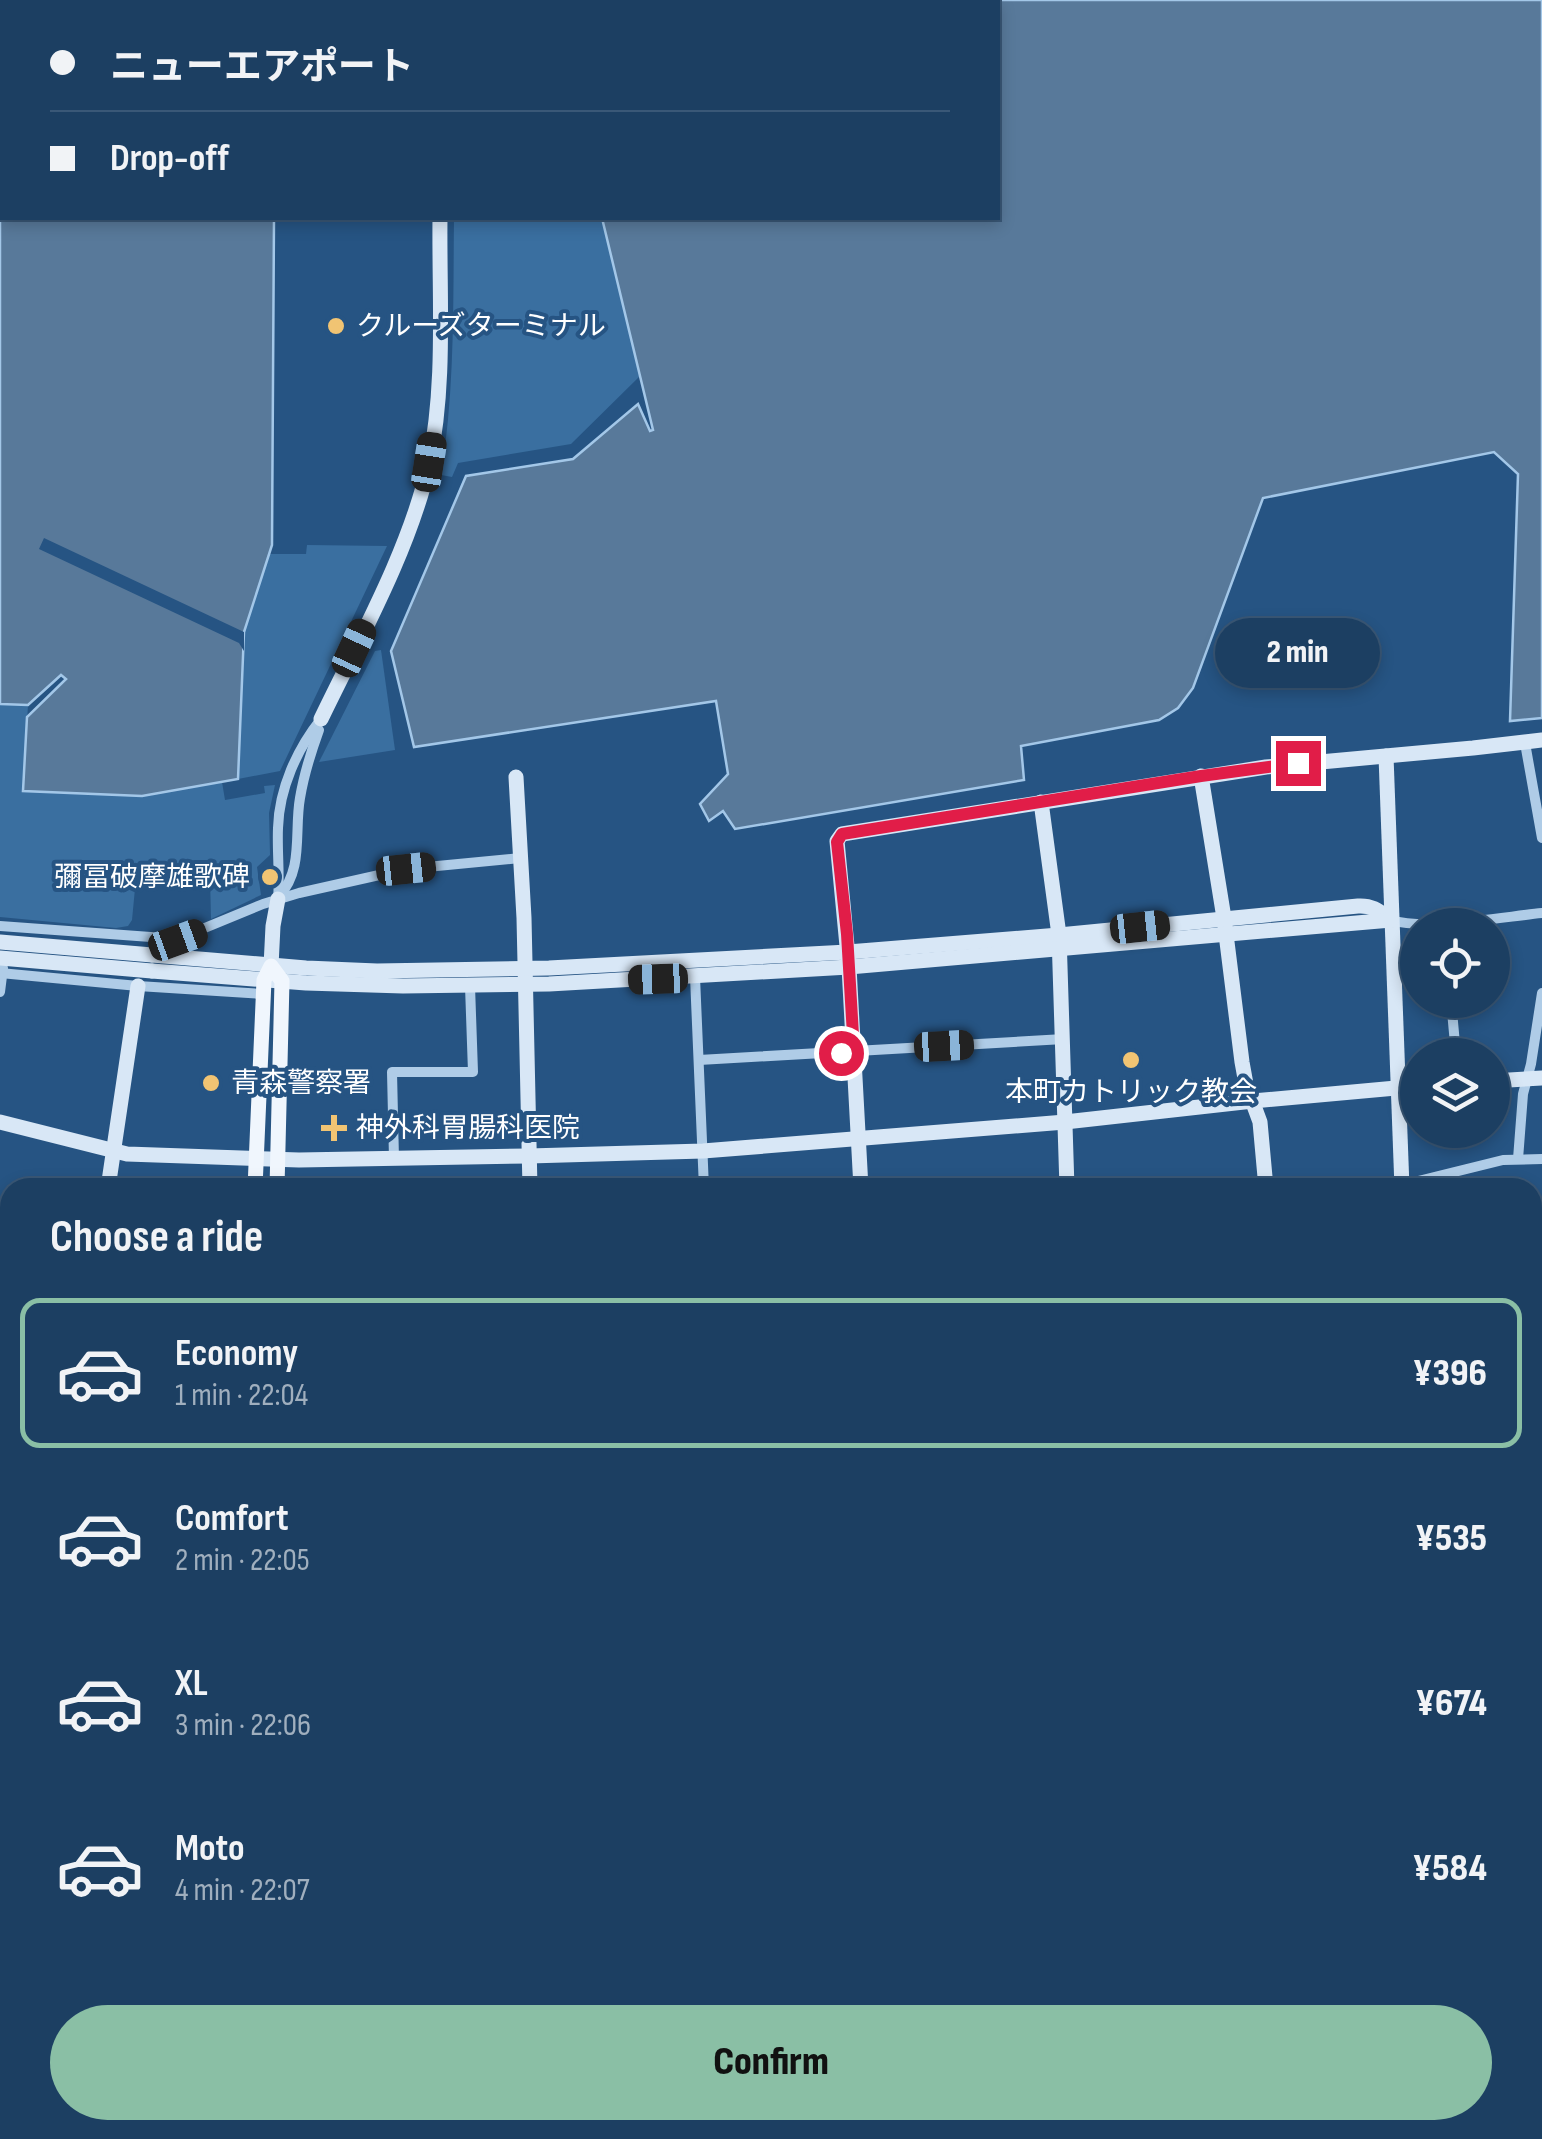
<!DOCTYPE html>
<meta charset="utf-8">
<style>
body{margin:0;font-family:"Sofia Sans Condensed","Noto Sans JP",sans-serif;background:#254668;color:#f1f3f6;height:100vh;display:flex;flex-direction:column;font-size:38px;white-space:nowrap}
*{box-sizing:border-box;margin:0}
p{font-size:32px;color:#a0afbe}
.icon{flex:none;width:55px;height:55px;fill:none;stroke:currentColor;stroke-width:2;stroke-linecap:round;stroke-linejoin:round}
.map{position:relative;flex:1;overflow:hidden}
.side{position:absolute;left:0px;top:1178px;width:1542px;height:962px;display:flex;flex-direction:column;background:#1c3f62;border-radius:30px 30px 0 0;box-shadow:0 5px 15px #0003,0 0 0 2px #3a5877}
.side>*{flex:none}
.guide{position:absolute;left:0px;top:0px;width:1000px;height:220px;box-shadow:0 5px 15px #0003,0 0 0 2px #3a5877;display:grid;align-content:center;height:220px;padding:0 50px;background:#1c3f62}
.buttons{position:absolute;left:1400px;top:908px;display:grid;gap:20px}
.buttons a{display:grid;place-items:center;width:110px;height:110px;border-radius:50%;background:#1c3f62;box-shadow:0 5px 15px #0003,0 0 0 2px #3a5877;font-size:50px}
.end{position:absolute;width:45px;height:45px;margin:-22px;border:12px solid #e11d48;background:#fff;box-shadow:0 0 0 5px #fff}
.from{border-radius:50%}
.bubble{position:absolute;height:70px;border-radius:35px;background:#1c3f62;box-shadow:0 5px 15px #0003,0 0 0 2px #3a5877;font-size:32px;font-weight:800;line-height:70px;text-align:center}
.car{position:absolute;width:30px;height:60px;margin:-30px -15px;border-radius:12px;box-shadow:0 0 8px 2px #0007;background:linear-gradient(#222 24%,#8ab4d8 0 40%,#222 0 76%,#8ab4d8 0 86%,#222 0)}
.guide b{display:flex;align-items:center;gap:35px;height:95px;font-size:38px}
.guide b+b{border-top:2px solid #3a5877}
.guide i{width:25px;height:25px;background:#f1f3f6}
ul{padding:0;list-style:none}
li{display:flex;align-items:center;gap:30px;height:150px;margin:0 20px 15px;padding:0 30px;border:5px solid transparent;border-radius:20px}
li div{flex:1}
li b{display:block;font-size:38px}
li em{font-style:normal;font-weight:800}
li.active{border-color:#8abfa5}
li>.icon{width:90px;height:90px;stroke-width:1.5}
h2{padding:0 50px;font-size:45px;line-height:120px}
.action{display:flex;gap:20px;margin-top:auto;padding:20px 50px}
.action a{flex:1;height:115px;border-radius:60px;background:#8abfa5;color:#111;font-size:40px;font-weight:800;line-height:115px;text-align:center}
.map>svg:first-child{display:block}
.green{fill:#3a6fa0}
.water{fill:#58799a;stroke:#a3c7e8;stroke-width:2.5}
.pier{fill:#265483}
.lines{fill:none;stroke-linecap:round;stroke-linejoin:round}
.street{stroke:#afcce7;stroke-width:10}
.secondary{stroke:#d8e7f6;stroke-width:15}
.primary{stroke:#f0f6fd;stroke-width:15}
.highway{stroke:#fff;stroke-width:18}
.secondary-bridge{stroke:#d8e7f6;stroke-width:15}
.route{stroke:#e11d48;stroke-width:12}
.poi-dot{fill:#f1c473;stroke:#265483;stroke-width:4}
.labels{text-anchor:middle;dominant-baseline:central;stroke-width:8;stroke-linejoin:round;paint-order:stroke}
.poi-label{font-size:28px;fill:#fff;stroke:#265483;text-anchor:start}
</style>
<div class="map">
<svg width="1542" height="2139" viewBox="0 0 1542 2139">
<rect width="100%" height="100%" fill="#265483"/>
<g class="green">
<path d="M454,218h148l38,158 -69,68 -113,19 -6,14 -11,-2c14,-85 12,-171 13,-257z"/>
<path d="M307,545l80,1 -107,225 -42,8 6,-147 25,-78h37z"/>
<path d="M381,650l14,100 -76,12 56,-111z"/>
<path d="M0,704l28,1 -5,85 119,6 80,-14 3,18 40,-7 -1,-7 11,-1 -6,28 1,42 -13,12 4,28 -50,24 -1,-42 -9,-10 -12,-1 -53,12 -4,42 -4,6 -12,2 -116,-11z"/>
</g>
<g class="water">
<path d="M0,0h275v2h-273v216h272l-2,327 -28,87 -6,147 -96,17 -119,-5 4,-74 39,-38 -5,-4 -33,30 -28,-1z"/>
<path d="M524,0h1018v718l-32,3 8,-247 -24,-22 -231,46 -70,190 -15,20 -19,12 -138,26 3,34 -289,49 -12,-18 -14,10 -9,-17 28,-30 -12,-73 -302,46 -23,-96 75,-175 107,-17 65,-55 12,27 3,-1 -51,-212h396v-216h-471z"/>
</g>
<path class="pier" d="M44,538l200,94v19l-5,-8 -200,-94z"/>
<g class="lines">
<g class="street">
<path d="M1525,743l17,95"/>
<path d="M279,896c25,-26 15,-65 21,-98 4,-24 11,-46 19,-68"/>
<path d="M278,899c2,-23 -1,-48 0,-71 1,-39 19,-79 43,-109"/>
<path d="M1391,920c36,11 111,-3 151,-7"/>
<path d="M0,926l178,13 85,-35 36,-11 107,-24 114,-11"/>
<path d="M0,973l138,13 125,8"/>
<path d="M695,977l9,211"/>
<path d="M0,992l3,-24"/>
<path d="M1451,1000l5,55"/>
<path d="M699,1060l365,-21"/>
<path d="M394,1159l-2,-87h81l-3,-86"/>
<path d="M1518,1159l5,-65 8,-30 11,-71"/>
<path d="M1402,1185l101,-25 39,-1"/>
<path d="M0,1293l10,2"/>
<path d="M0,1406l10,3"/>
<path d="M0,1546l10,3"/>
<path d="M0,1630l10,-39"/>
<path d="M1532,1661h10"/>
<path d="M1532,1729l10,-11"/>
<path d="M1532,1927l10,-1"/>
<path d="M1532,1980l10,-1"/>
<path d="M0,2032l10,-52"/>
<path d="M1532,2046l10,-1"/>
<path d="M391,2130v9"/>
<path d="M1329,2130v9"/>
<path d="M876,2132l81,4"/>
<path d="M280,2139l1,-9"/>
<path d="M538,2139l24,-9"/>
<path d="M1162,2139l1,-9"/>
</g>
<g class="secondary">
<path d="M321,719c38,-79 89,-170 108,-255 17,-80 10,-166 11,-246"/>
<path d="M1386,756l16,432"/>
<path d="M1201,776l23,142 18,144 4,22 14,38 6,66"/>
<path d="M516,777l8,141 6,270"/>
<path d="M1041,802l18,133 8,253"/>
<path d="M152,955l154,13 71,3 172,-3 299,-16 211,-17 299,-29c15,-1 22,6 33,14"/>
<path d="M271,966l2,-40 5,-27"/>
<path d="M152,971l154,12 97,3 146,-2 300,-17 542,-47"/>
<path d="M1492,1081l50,-3"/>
<path d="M0,1122l127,32 172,6 230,-4 174,-5 362,-29 188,-21 165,-15"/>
<path d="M108,1188l30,-202"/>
<path d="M861,1188l-12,-221 -12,-126 5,-7 424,-67 207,-19 69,-8"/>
<path d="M0,1224l10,3"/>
<path d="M1532,1264h10"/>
<path d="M1532,1399h10"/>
<path d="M1532,1502h10"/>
<path d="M0,1672l10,2"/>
<path d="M1040,2130l1,9"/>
<path d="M1431,2130v9"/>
<path d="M0,2133l37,6"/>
<path d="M165,2139l3,-9"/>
<path d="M206,2139l2,-9"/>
<path d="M595,2139l1,-9"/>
</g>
<g class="primary">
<path d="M255,1188l9,-208 7,-14 11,15 -5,207"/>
<path d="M0,1476l10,2"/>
</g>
<g class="highway">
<path d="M1532,1816l10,-1"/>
<path d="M1532,1836l10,-1"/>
<path d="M0,1914l10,2"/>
<path d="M0,1935l10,2"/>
<path d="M876,2130l1,9"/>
</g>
<g class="secondary-bridge">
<path d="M0,942l152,13"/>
<path d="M0,958l152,13"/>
</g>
</g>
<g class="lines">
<path class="route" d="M841,1053l13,-1 -7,-118 -10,-92 5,-8 359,-58 97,-13"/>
</g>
<g class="poi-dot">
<circle cx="336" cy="326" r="10"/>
<circle cx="270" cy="877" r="10"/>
<circle cx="1131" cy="1060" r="10"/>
<circle cx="211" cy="1083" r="10"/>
<path d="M329 1113h10v10h10v10h-10v10h-10v-10h-10v-10h10z"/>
</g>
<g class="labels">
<g class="poi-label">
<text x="356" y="326">クルーズターミナル</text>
<text x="250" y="877" text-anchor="end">彌冨破摩雄歌碑</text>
<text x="231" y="1083">青森警察署</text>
<text x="1131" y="1092" text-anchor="middle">本町カトリック教会</text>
<text x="356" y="1128">神外科胃腸科医院</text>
</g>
</g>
</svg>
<div class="buttons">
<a><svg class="icon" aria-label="locate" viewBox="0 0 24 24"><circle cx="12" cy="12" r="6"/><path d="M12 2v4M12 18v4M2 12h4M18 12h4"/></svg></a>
<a><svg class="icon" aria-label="layers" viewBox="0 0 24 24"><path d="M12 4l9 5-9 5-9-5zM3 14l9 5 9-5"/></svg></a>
</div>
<i class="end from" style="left:841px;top:1053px"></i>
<i class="end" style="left:1298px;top:763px"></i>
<div class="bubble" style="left:1215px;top:618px;width:165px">2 min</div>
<i class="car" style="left:429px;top:462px;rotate:9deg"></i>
<i class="car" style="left:354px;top:648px;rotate:25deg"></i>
<i class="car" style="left:406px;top:869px;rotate:84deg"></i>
<i class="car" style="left:1140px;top:927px;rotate:84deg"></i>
<i class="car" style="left:178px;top:940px;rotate:70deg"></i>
<i class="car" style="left:658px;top:979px;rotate:268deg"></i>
<i class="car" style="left:944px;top:1046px;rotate:87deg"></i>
<div class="guide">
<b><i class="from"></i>ニューエアポート</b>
<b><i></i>Drop-off</b>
</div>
<section class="side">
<h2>Choose a ride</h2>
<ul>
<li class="active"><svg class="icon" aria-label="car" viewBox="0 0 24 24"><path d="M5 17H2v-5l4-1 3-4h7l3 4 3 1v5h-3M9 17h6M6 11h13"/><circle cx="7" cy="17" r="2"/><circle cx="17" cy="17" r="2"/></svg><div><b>Economy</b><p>1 min · 22:04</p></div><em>¥396</em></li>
<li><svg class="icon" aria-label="car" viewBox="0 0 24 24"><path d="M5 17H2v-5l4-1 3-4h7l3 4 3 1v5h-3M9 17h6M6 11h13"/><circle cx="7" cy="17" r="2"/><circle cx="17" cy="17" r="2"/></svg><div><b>Comfort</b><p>2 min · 22:05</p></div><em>¥535</em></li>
<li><svg class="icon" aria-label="car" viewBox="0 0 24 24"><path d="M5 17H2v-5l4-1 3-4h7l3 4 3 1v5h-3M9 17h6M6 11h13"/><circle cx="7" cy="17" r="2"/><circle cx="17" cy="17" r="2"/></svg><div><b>XL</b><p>3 min · 22:06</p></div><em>¥674</em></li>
<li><svg class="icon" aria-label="car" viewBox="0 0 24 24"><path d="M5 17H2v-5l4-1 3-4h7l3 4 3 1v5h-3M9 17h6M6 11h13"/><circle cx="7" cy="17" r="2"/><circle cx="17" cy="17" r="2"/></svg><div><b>Moto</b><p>4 min · 22:07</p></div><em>¥584</em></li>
</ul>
<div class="action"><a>Confirm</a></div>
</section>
</div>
